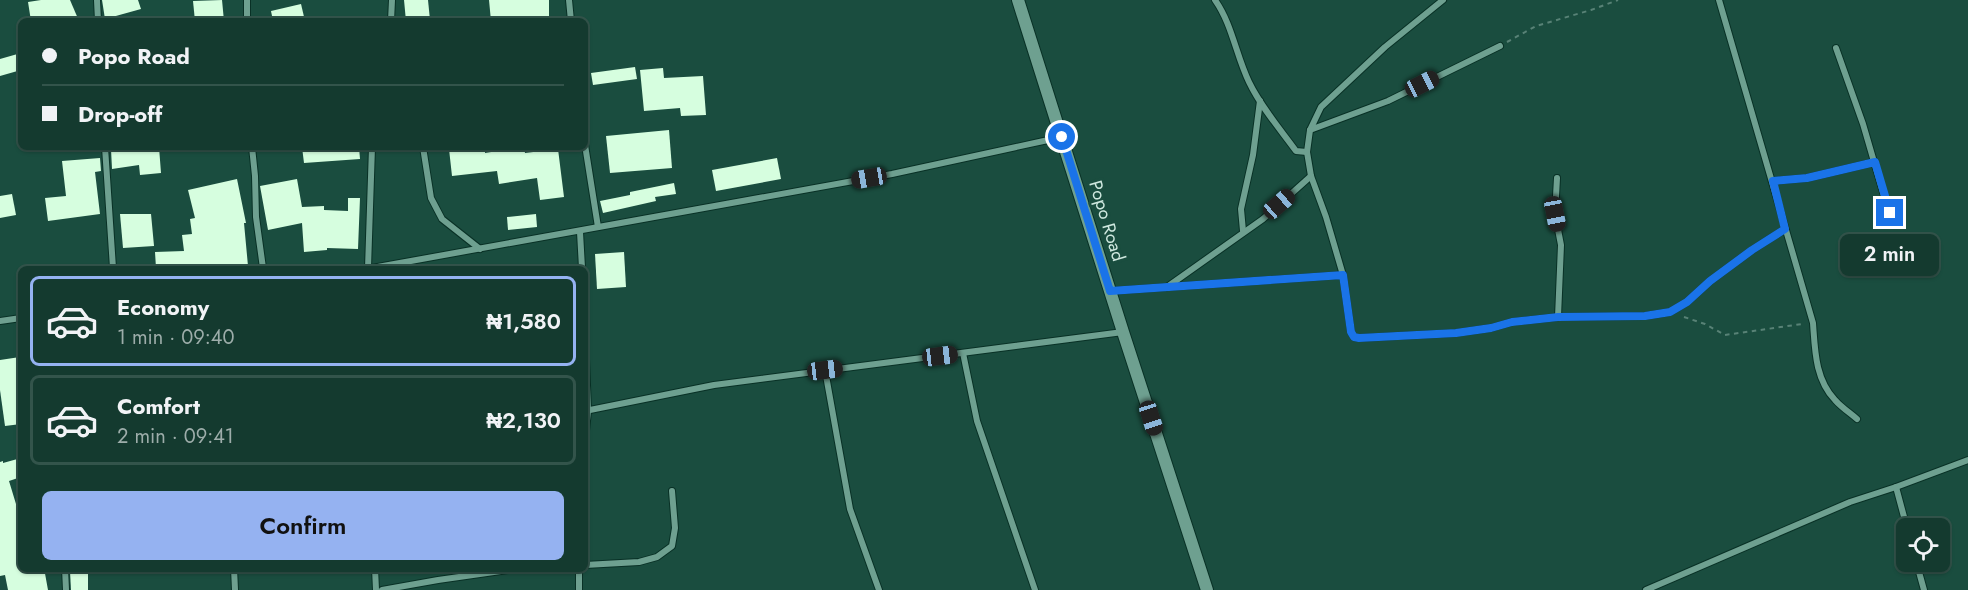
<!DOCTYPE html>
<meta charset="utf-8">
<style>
body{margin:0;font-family:Jost,sans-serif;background:#1d4137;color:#f1f3f6;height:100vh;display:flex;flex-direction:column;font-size:22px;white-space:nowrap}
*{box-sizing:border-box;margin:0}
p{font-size:20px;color:#9dadaa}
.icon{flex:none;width:33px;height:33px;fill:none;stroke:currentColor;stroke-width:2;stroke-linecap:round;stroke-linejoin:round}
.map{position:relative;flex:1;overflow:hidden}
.panel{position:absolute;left:18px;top:266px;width:570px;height:306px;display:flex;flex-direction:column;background:#143a2f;border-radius:9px;box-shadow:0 2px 4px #0004,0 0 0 2px #33544b}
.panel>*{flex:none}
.guide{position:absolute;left:18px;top:18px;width:570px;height:132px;border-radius:9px;box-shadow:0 2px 4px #0004,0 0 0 2px #33544b;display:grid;align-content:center;height:132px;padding:0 24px;background:#143a2f}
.buttons{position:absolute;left:1896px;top:518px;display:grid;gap:12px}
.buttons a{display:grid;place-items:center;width:54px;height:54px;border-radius:9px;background:#143a2f;box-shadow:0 2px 4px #0004,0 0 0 2px #33544b;font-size:30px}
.end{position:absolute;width:27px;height:27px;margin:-14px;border:8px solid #1a73e8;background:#fff;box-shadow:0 0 0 3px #fff}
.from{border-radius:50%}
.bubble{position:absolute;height:42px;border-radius:9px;background:#143a2f;box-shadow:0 2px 4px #0004,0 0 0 2px #33544b;font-size:20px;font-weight:600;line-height:42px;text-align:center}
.car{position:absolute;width:18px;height:36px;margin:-18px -9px;border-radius:8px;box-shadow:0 0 4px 2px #0007;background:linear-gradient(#222 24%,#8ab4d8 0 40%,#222 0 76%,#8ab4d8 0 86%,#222 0)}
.guide b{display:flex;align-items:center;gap:21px;height:57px;font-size:22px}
.guide b+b{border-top:2px solid #33544b}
.guide i{width:15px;height:15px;background:#f1f3f6}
ul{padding:10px 0 0;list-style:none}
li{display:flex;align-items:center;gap:18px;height:90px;margin:0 12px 9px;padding:0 12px;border:3px solid #33544b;border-radius:9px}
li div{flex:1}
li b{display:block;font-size:22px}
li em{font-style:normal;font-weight:600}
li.active{border-color:#95b2f1}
li>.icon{width:54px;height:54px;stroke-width:1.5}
.cta{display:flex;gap:12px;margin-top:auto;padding:12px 24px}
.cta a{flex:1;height:69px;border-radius:9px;background:#95b2f1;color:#111;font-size:24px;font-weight:600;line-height:69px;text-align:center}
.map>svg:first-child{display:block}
.building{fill:#d6fedf}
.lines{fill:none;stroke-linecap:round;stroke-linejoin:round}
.minor-casing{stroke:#093126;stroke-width:8}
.secondary-casing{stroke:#093126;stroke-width:14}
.path{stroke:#588276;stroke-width:2;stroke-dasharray:4.5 4.5;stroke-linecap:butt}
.minor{stroke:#6ea090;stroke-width:6}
.secondary{stroke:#6ea090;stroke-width:12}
.route{stroke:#1a73e8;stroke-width:8}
.labels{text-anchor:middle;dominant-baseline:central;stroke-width:6;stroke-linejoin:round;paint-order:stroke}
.street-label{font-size:18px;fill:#cfe8df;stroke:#1a4d3f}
</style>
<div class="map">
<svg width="1968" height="590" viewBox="0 0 1968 590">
<rect width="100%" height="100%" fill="#1a4d3f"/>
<g class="building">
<path d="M41,0h29l9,21h-48l-3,-19z"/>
<path d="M102,0h36l3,9 -36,10z"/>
<path d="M222,0l2,21h-29l-2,-20z"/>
<path d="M404,0h24l2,20 -24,1z"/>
<path d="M489,0h60v21h-58z"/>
<path d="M301,4l4,17h-32l-2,-10z"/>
<path d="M21,53v17l-21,6v-17z"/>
<path d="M635,67l2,12 -44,6 -2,-12z"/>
<path d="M663,68l1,10 39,-2 3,39 -25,1 -1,-8 -36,3 -4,-41z"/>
<path d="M669,130l3,38 -62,5 -4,-37z"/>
<path d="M123,147h36l2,26 -21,2 -1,-10 -27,4 -1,-20z"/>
<path d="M302,147h57l1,12 -56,4z"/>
<path d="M469,147h16v6l37,-6h2l1,6 33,-4 6,48 -24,3 -3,-22 -38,6 -2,-13 -45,5 -3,-27z"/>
<path d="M100,158l1,13 -6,1 5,42 -52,7 -3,-23 21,-2 -4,-35z"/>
<path d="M777,158l4,21 -65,12 -4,-21z"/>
<path d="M237,179l9,44h-2l4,43 -22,2v-3l-34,3h-36l-1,-16 29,-1 -2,-16 10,-1 -2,-15 5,-1 -7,-28z"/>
<path d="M297,179l5,28 22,-1v4l24,1v-13h12l-2,51 -31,-1v2l-23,2 -2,-29 -34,7 -8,-44z"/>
<path d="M674,183l2,11 -21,3 1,4 -53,12 -3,-12 30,-6v-3z"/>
<path d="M12,194l4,21 -16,3v-22z"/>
<path d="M120,214h31l3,32 -31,2z"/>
<path d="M536,214l1,13 -29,3 -1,-13z"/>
<path d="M624,252l2,35 -29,2 -2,-35z"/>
<path d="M20,357l1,67 -16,2 -5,-36v-30z"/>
<path d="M21,458v19l-12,4 7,23 5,-1v65h23l4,22h-40l-3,-15 -5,1v-114l3,-1v2z"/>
<path d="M70,571l18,1v18h-17z"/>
</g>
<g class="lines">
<g class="minor-casing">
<g id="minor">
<path d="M97,0l1,21"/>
<path d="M247,0v21"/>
<path d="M569,0l2,21"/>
<path d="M1215,0c17,24 21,55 34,82 12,25 31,47 47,69l11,1"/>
<path d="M1443,0l-58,47 -64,60 -11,23 -3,22 4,24 15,41 17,58 8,57 3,5 5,1 97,-5 35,-5 21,-6 46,-5 87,-1 25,-4 17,-10 23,-21 42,-31 33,-21"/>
<path d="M1719,0l94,323c2,27 2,56 22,77 6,7 15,13 22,19"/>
<path d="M391,21l1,-21"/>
<path d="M1836,48l27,76 26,89"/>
<path d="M1310,130l78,-29 112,-55"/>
<path d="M585,145l13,82"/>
<path d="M105,147l8,121"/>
<path d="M252,147l3,29 1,41 7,51"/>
<path d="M423,147l8,51 11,21 38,30"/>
<path d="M1557,178l-2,36 6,31 -3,72"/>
<path d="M1773,181l34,-3 68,-16"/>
<path d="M1243,231l-2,-22 12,-54 7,-54"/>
<path d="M580,232l2,36"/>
<path d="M368,268l4,-121"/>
<path d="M372,268l520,-94 170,-37"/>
<path d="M1167,287l96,-68 48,-43"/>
<path d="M1110,291l233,-16"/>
<path d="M0,321l21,-3"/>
<path d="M585,334l3,77 -3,29"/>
<path d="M963,353l14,68 58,169"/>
<path d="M825,370l25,139 29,81"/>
<path d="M585,411l129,-26 409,-53"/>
<path d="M1896,487l11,41"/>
<path d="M1916,561l8,29"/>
<path d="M585,565l54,-3 18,-5 15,-11 3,-18 -3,-37"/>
<path d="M65,568l1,22"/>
<path d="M234,568l1,22"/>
<path d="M375,568l1,22"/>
<path d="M382,590l56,-10 84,-12"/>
<path d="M579,590v-22"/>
<path d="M1646,590l204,-88 46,-15 72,-27"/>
</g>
</g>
<g class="secondary-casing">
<path id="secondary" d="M1018,0l105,332 84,258"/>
</g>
<g class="path">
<path d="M1507,42l29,-16 55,-16 27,-10"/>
<path d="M1684,317l21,7 20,11 77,-11"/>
</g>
<use href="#minor" class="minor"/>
<use href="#secondary" class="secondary"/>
</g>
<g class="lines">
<path class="route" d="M1062,137l48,154 233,-16 8,57 3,5 5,1 97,-5 35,-5 21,-6 46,-5 87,-1 25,-4 17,-10 23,-21 42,-31 33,-21 -12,-48 34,-3 68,-16 15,51"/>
</g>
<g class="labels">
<g class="street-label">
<text transform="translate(1107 221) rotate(73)">Popo Road</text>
</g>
</g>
</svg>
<div class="buttons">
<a><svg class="icon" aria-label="locate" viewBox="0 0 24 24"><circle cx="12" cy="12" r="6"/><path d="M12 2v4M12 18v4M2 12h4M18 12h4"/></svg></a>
</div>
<i class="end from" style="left:1062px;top:137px"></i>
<i class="end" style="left:1890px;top:213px"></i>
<div class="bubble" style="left:1840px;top:234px;width:99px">2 min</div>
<i class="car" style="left:1422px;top:84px;rotate:63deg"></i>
<i class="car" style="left:869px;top:178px;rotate:260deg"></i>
<i class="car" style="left:1279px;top:204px;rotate:49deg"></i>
<i class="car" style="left:1555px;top:214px;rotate:169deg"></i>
<i class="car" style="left:940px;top:356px;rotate:83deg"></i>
<i class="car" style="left:825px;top:370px;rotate:83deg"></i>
<i class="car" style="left:1151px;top:418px;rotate:162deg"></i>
<div class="guide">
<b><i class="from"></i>Popo Road</b>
<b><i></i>Drop-off</b>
</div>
<section class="panel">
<ul>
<li class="active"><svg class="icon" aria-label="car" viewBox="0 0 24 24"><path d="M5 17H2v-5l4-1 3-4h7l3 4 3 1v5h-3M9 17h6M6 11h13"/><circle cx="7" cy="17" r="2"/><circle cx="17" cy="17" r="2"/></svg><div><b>Economy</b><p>1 min · 09:40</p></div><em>₦1,580</em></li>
<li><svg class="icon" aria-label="car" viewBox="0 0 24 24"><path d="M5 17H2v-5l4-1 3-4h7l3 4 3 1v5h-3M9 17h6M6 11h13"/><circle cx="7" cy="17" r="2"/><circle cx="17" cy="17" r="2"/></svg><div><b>Comfort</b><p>2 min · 09:41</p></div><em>₦2,130</em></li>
</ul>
<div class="cta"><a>Confirm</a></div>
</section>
</div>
